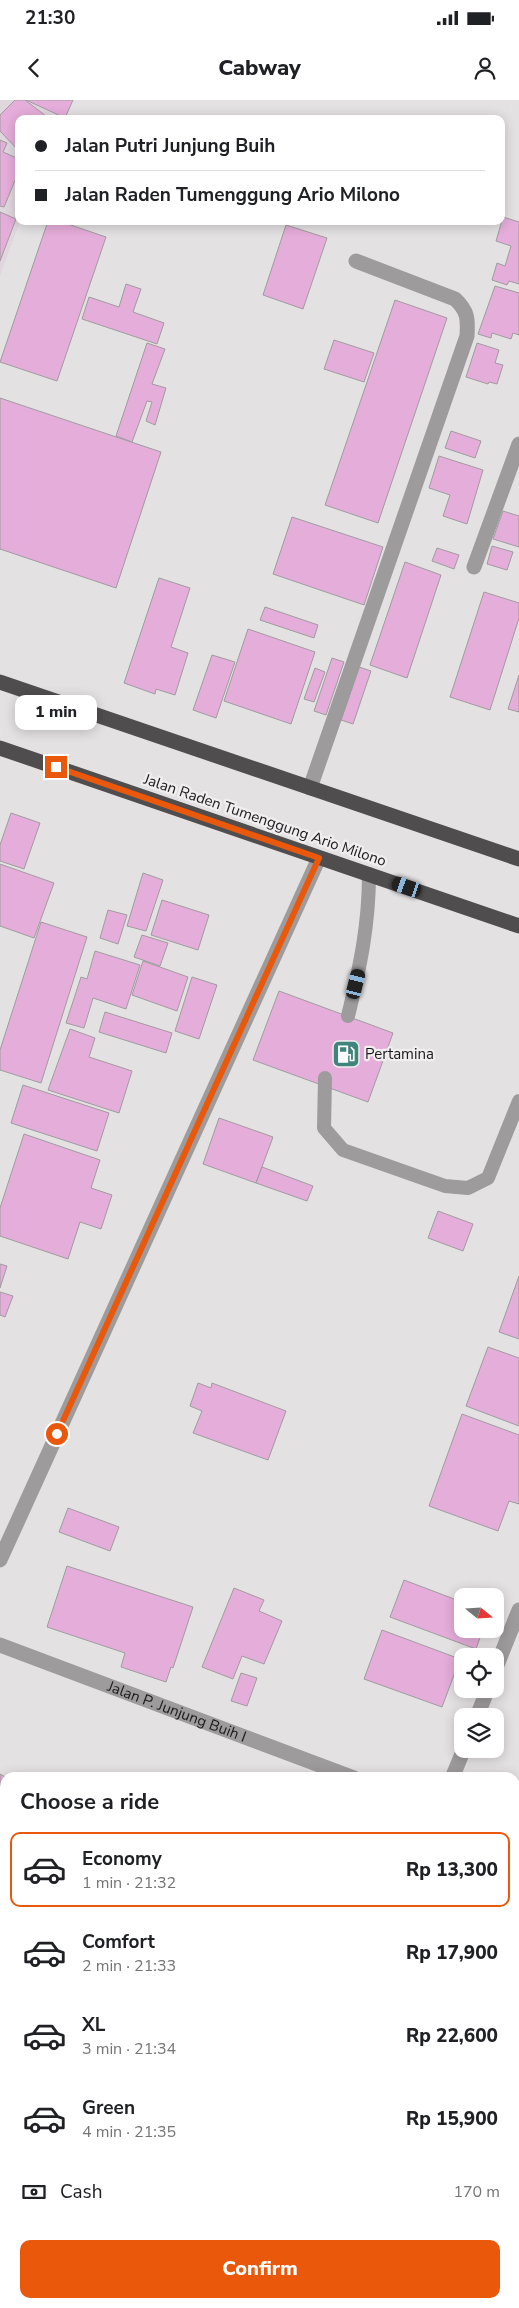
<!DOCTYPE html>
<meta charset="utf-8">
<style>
body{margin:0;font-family:"Nunito Sans",sans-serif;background:#f2f2f2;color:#202124;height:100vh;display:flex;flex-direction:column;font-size:19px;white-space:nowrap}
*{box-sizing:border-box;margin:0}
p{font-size:16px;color:#757577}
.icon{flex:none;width:28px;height:28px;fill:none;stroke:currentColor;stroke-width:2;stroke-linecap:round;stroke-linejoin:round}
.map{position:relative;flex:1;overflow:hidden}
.sheet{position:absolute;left:0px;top:1672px;width:520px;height:536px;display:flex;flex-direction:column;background:#fff;border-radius:15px 15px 0 0;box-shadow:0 2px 12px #0003}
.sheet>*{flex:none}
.guide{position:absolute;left:15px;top:15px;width:490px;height:110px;border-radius:10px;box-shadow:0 2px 12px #0003;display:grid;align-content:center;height:110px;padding:0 20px;background:#fff}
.needle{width:32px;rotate:108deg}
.buttons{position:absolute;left:454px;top:1488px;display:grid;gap:10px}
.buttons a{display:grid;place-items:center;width:50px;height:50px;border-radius:10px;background:#fff;box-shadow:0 2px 12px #0003;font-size:25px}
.end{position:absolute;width:22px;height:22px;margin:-11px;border:6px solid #ea580c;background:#fff;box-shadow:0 0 0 2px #fff}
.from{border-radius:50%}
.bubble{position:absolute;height:35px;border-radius:10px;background:#fff;box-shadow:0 2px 12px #0003;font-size:16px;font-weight:800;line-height:35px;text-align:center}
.car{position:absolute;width:15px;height:30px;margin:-15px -8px;border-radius:6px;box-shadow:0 0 4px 1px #0007;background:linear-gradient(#222 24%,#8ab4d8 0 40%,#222 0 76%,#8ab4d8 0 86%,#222 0)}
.guide b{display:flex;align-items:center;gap:18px;height:48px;font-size:19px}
.guide b+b{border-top:1px solid #e0e0e0}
.guide i{width:12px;height:12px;background:#202124}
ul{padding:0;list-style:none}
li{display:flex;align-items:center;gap:15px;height:75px;margin:0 10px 8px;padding:0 10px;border:2px solid transparent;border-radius:10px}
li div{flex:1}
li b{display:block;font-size:19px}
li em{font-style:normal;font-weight:800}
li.selected{border-color:#ea580c}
li>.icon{width:45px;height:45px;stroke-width:1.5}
h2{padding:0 20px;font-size:22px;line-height:60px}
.pay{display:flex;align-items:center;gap:12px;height:55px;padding:0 20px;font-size:19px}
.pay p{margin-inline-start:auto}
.primary-button{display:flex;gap:10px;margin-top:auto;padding:10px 20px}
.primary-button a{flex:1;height:58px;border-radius:10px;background:#ea580c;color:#fff;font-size:20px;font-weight:800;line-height:58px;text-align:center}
.status{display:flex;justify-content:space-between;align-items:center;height:35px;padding:0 25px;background:#fff;direction:ltr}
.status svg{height:14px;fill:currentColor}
header{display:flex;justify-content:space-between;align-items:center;height:65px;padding:0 20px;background:#fff;font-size:22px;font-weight:800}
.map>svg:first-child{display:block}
.built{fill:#e0d6de}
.building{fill:#e5adda;stroke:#9f9c9e}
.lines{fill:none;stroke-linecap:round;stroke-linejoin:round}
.lane{stroke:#9d9b9c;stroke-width:14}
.street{stroke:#9d9b9c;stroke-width:15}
.highway{stroke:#504d4f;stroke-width:15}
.route{stroke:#ea580c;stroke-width:6}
.labels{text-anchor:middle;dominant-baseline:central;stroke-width:4.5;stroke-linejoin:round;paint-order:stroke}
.street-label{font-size:15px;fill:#1b1a1b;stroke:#f1eef0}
.poi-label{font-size:15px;fill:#1b1a1b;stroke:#f1eef0;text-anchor:start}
</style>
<div class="status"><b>21:30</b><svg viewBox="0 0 49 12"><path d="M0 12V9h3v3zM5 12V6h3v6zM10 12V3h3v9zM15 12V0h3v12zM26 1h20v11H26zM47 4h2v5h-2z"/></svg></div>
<header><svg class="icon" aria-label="back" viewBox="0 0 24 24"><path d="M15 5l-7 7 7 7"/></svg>Cabway<svg class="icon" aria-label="person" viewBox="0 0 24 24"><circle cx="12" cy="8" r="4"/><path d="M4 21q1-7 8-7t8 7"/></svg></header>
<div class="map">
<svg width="519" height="2208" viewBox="0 0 519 2208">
<rect width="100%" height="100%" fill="#e4e1e3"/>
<path class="built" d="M0,0h73l-8,19h-46l1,102 -20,55z"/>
<g class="building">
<path d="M15,0h10l25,19h-31v32l-19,-20v-16z"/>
<path d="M26,0h47l-8,18z"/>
<path d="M0,40l7,3 -4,9 16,7v12l-15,36 -4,-1z"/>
<path d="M0,112l16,7 -16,42z"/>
<path d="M503,117l16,5v62l-10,-3 -2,4 -15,-5 5,-17 8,3 6,-20 -15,-5z"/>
<path d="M48,121h11l47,16 -49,144 -57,-19z"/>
<path d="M286,125l41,13 -24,71 -40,-14z"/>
<path d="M126,184l15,5 -8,23 31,11 -7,21 -75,-25 7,-22 30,10z"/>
<path d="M495,186l24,7v42l-6,-2 -2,6 -19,-6 -1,5 -13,-4z"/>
<path d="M395,200l52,18 -69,205 -53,-18z"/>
<path d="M334,240l40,13 -10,29 -40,-13z"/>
<path d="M147,243l18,6 -13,35 14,4 -11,37 -9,-4 6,-19 -5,-1 -15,41 -16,-6z"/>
<path d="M477,243l22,7 -4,13 8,2 -6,19 -8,-2 -1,2 -22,-7z"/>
<path d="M0,298l161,54 -45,136 -116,-39z"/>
<path d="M451,331l30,10 -6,17 -30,-10z"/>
<path d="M439,356l44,14 -16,54 -24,-8 7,-21 -21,-7z"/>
<path d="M503,411l16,5v31l-26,-8z"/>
<path d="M292,417l91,30 -19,58 -91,-31z"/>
<path d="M492,446l21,6 -6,18 -20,-6z"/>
<path d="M437,448l22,7 -5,14 -22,-8z"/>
<path d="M405,462l36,13 -34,103 -37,-13z"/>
<path d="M159,478l31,10 -19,59 17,6 -13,42 -19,-6 -1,5 -31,-11z"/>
<path d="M484,492l35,11v15l-29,92 -40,-13z"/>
<path d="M265,507l53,18 -4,13 -54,-18z"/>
<path d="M248,529l67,23 -24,72 -67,-23z"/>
<path d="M212,555l23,7 -19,56 -23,-8z"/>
<path d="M332,558l12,4 -18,53 -12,-4z"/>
<path d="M359,567l12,4 -18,53 -12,-4z"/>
<path d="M315,568l10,4 -11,30 -10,-3z"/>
<path d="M519,575v37l-11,-3z"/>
<path d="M11,713l29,10 -16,46 -24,-8v-16z"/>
<path d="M0,764l54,19 -20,55 -34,-12z"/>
<path d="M143,773l20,7 -17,51 -19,-5z"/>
<path d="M162,800l47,15 -11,35 -47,-15z"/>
<path d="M108,810l19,5 -9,29 -18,-6z"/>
<path d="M41,822l46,15 -46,146 -41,-13v-20z"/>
<path d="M142,835l26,8 -8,23 -26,-9z"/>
<path d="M95,851l45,14 -14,44 -33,-11 -9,30 -18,-5 15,-46 6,2z"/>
<path d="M143,861l45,16 -11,34 -45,-16z"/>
<path d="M192,877l25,8 -18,54 -24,-8z"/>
<path d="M279,891l114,42 -25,69 -115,-42z"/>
<path d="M105,912l67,21 -6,20 -67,-21z"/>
<path d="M70,929l25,9 -6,19 43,14 -13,42 -71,-23z"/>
<path d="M23,985l86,28 -12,38 -86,-28z"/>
<path d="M219,1018l54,19 -17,46 -53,-19z"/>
<path d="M24,1034l76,26 -9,28 21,7 -11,34 -21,-7 -12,37 -68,-23v-28z"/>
<path d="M262,1067l51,19 -6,15 -51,-18z"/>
<path d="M438,1111l35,13 -10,27 -35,-13z"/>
<path d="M0,1164l7,2 -7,22z"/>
<path d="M519,1176v63l-20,-7z"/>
<path d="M0,1192l13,4 -8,21 -5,-2z"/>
<path d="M488,1247l31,11v68l-53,-20z"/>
<path d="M198,1283l13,5 1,-5 74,28 -18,49 -75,-27 9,-22 -12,-5z"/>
<path d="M462,1314l57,21v69l-10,-3 -11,30 -69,-25z"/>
<path d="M68,1408l51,19 -9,24 -51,-19z"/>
<path d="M67,1466l126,41 -20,61 -2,-1 -5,15 -45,-15 4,-14 -78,-26z"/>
<path d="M404,1480l58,22v27h21l-7,20 -86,-32z"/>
<path d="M234,1488l30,12 -5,11 23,10 -18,43 -22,-8 -9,23 -31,-12z"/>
<path d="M382,1530l78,29 -18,48 -78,-28z"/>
<path d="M241,1573l16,5 -10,28 -16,-5z"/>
<path d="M0,1674l7,4h-2v61l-5,-2z"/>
<path d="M515,1933l4,2v77l-4,11z"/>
<path d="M0,2001l5,2v103l-5,-2z"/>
<path d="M515,2123l4,1v68l-4,-2z"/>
<path d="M0,2146l5,1v57h31l-1,4h-35z"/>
<path d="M278,2204h43l-1,4h-30z"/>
<path d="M387,2204h56l-1,4h-51l1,-2z"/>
<path d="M485,2204h30l4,1v3h-35z"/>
</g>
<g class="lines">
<g class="lane">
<path d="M348,916c12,-49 21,-91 21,-142"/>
<path d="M325,978l-1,50 19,22 102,36 23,2 20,-10 31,-77"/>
</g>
<g class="street">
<path d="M474,467l45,-123"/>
<path d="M310,688l157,-452c1,-17 1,-25 -12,-37l-99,-38"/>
<path d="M0,1460l319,-702"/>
<path id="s1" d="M0,1545l354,133"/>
<path d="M495,1570l24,-60"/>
<path d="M477,1616l11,-27"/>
<path d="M452,1678l12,-29"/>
<path d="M515,1734l4,1"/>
<path d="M0,1952l5,2"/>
<path d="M515,2103l4,2"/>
</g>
<g class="highway">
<path d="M0,582l519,177"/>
<path d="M0,648l519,178"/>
</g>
</g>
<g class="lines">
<path class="route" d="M56,667l263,91 -262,576"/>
</g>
<defs>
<g id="fuel-square" transform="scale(1.4375)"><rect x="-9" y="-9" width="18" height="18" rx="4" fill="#40857c" stroke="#f1eef0"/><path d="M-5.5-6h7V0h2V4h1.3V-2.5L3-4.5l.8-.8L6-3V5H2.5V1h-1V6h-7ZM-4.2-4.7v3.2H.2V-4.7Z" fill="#fff"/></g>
</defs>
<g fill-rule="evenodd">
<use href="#fuel-square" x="346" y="954"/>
</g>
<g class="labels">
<g class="street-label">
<text transform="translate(265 720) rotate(19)">Jalan Raden Tumenggung Ario Milono</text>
<text stroke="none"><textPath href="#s1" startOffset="189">Jalan P. Junjung Buih I</textPath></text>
</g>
<g class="poi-label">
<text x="365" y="954">Pertamina</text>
</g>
</g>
</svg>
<div class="buttons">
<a><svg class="needle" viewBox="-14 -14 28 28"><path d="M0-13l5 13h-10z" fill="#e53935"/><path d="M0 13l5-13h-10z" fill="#757577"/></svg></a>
<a><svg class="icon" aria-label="locate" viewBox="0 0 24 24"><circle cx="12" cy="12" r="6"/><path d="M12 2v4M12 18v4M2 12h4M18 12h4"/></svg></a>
<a><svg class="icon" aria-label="layers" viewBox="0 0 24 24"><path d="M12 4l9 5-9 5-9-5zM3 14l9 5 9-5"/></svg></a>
</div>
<i class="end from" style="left:57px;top:1334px"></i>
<i class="end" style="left:56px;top:667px"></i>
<div class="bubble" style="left:15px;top:595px;width:82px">1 min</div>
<i class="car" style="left:407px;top:787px;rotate:289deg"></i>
<i class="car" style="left:356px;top:884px;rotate:14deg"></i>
<div class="guide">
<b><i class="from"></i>Jalan Putri Junjung Buih</b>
<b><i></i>Jalan Raden Tumenggung Ario Milono</b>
</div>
<section class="sheet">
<h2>Choose a ride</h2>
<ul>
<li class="selected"><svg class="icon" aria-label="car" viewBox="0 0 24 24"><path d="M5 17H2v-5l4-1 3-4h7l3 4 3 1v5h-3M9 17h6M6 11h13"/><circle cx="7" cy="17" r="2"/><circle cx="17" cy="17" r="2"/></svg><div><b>Economy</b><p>1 min · 21:32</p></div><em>Rp 13,300</em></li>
<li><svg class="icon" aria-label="car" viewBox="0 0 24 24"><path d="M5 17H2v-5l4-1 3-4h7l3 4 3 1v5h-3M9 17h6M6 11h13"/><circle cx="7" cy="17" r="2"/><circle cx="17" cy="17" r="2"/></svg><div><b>Comfort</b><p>2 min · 21:33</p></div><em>Rp 17,900</em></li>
<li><svg class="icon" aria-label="car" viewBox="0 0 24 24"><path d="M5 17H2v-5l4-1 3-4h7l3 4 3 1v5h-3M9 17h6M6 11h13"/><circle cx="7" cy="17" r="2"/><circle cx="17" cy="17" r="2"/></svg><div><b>XL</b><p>3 min · 21:34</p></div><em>Rp 22,600</em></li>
<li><svg class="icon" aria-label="car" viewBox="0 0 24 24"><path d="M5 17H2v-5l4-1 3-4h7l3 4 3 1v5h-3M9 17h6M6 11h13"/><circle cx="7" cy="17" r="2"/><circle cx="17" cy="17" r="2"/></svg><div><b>Green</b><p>4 min · 21:35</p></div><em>Rp 15,900</em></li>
</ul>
<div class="pay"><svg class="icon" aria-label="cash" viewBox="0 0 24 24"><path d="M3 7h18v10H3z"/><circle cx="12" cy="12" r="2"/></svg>Cash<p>170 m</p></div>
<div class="primary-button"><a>Confirm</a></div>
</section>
</div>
